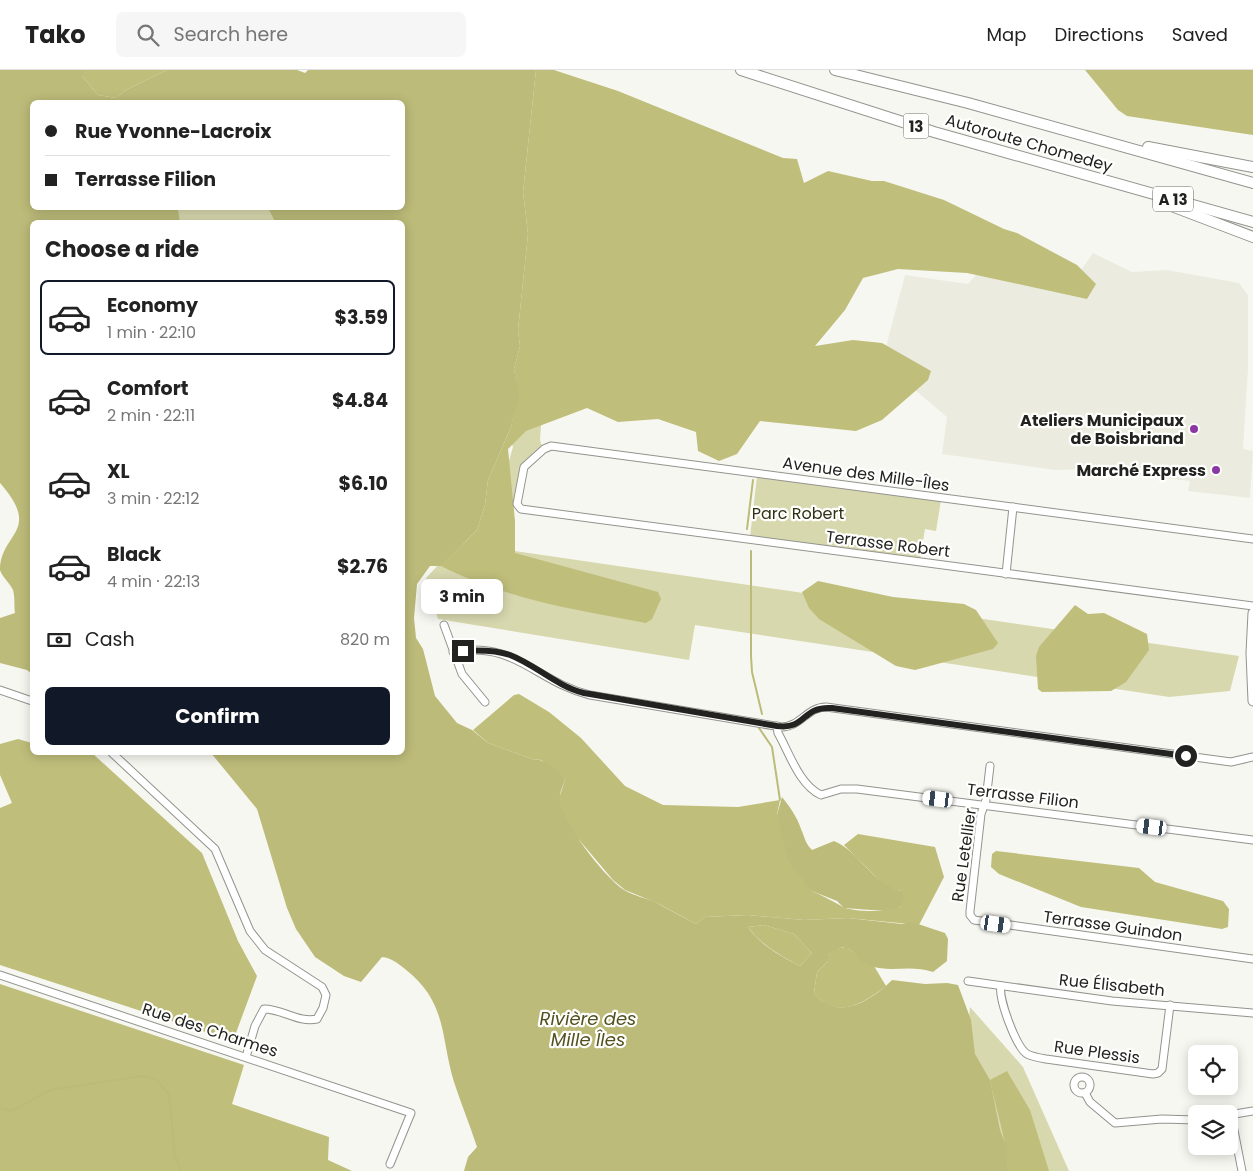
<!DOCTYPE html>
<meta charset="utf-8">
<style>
body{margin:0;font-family:Poppins,sans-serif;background:#f6f6f6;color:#222;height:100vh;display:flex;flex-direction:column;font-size:19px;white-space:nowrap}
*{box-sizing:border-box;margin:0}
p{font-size:16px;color:#767676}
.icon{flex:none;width:28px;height:28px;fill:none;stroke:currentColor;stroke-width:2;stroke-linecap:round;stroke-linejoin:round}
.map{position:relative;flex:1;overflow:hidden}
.details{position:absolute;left:30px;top:150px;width:375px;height:535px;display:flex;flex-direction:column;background:#fff;border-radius:8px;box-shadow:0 2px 12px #0003}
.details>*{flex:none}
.top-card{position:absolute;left:30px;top:30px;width:375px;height:110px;border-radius:8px;box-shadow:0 2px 12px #0003;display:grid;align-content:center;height:110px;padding:0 15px;background:#fff}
.buttons{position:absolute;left:1188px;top:975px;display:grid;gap:10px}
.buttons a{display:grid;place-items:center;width:50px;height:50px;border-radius:8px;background:#fff;box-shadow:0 2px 12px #0003;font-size:25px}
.end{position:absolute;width:22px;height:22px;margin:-11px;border:6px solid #222220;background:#fff;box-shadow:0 0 0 2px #fff}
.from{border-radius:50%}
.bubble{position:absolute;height:35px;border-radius:8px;background:#fff;box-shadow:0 2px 12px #0003;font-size:16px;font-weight:700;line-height:35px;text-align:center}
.car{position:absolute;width:15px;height:30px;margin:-15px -8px;border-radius:6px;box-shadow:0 0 4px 1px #0007;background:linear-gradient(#fff 24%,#345 0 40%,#fff 0 76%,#345 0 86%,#fff 0)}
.top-card b{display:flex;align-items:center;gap:18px;height:48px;font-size:19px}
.top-card b+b{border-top:1px solid #e0e0e0}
.top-card i{width:12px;height:12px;background:#222}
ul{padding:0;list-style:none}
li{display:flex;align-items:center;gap:15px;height:75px;margin:0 10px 8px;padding:0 5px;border:2px solid transparent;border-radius:8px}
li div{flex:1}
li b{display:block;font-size:19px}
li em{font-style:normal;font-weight:700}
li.selected{border-color:#111827}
li>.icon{width:45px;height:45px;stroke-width:1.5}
h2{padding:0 15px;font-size:22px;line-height:60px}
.pay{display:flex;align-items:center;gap:12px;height:55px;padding:0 15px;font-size:19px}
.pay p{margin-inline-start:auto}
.button{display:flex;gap:10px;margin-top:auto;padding:10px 15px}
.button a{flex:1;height:58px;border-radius:8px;background:#111827;color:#fff;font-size:20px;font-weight:700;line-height:58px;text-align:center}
header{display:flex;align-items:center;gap:30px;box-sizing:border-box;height:70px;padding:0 25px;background:#fff;border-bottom:1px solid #e0e0e0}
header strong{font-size:24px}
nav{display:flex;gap:28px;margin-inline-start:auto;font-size:18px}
.search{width:350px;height:45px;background:#f6f6f6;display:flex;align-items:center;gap:12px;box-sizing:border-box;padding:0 18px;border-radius:8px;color:#767676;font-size:19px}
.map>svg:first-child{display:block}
.built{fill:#ebecdf}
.green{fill:#d8d8af}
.forest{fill:#bfbe7b}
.water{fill:#bcbb79;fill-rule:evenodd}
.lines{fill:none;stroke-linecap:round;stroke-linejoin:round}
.stream{stroke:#bcbb79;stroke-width:2}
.minor-casing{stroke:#93938e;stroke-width:9}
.major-casing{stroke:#93938e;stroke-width:11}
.highway-casing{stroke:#93938e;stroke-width:12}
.minor{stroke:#fff;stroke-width:7}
.major{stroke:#fff;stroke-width:9}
.highway{stroke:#fff;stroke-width:10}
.route{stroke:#222220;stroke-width:6}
.poi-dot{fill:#8b37a4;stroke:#fffffe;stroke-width:2}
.labels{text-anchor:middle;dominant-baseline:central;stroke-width:4.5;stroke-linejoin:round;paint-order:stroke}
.shield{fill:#fffffe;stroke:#646463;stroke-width:1}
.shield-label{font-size:15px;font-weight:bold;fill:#222220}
.street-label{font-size:16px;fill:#222220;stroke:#fffffe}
.poi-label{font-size:16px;font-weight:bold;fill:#222220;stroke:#fffffe;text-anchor:end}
.park-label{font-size:16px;fill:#323113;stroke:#fffffe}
.water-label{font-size:18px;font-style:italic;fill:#53511f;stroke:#fffffe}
</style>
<header>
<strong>Tako</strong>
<div class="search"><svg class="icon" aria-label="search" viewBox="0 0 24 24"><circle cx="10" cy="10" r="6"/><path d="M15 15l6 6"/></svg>Search here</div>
<nav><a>Map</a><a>Directions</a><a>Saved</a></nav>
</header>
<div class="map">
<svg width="1253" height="1101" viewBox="0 0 1253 1101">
<rect width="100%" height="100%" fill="#f7f7f1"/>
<path class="built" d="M1093,183l39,19 35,-2 72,13 9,12v74l-5,80 10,2 -3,47 -62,-7 2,-10 -107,-12 -28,1 -113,-16 5,-37 -65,-55 23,-87 63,9 21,-24 90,13z"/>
<g class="green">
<path d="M178,138h90l7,14h-95z"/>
<path d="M543,328l-3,42 2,7 -22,22 -8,44 -6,-42 7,-24 -1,-3z"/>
<path d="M757,406l184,24 -5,31 -11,-2 -5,30 -170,-22z"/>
<path d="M459,473l780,113 -9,35 -61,6 -474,-72 -6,35 -251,-41 -12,-41z"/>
<path d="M970,937l53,60 46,104h-80l-23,-122z"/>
</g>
<g class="forest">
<path d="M82,0h85l-41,20 -10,8 -18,-3 -16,-19z"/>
<path d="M536,0h18l64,21 165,67 14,1 7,24 24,-12 44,10h12l60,19 60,29 13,4 60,32 19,19 -9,15 -120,-26 -69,-4 -35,9 -18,32 -30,36 38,-6 29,3 49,28 -3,9 -46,40 -26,11 -96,-10 -23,33 -18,7 -21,-10 -2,-19 -38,-13 -40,3 -31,-14 -61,23 -18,18 7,72v32l143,39 3,7 -9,20 -6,4c-70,-13 -140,-24 -205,-57l36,-36 8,-25 3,-25 23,-53 7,-33 -4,-25 6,-23 -2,-16 10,-96 -5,-42z"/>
<path d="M1085,0h168v65l-126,-19 -9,-6z"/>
<path d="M818,511l75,16 71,7 12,6 22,33 -5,6 -78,21 -19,-4 -77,-47 -10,-11 -7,-16z"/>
<path d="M1075,535l13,9 16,-1 43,21 2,16 -23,32 -15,9 -69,1 -4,-3 -2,-33 3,-9z"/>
<path d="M519,624l30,18 32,26 44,48 38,19 75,2 42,-7 -3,15 35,76c11,5 21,10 31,16 10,5 49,6 58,-1v-15l-14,-3 -43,-43 14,-11 77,13 9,30 -25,48 -71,-7 -44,2 -56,-5 -43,2 -9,7 -39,-21 -32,-13 -12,-10 -43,-51 -7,-12 -4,-19 6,-18 -24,-20 -9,-1 -44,-16 -15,-13 41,-35z"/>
<path d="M18,669l14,4v9l60,1 110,100 36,88 19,35 -24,65 -233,-76v-157l12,-5 -12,-28v-31z"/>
<path d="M996,781l143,17 16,14 68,19 6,8 -1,18 -6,2 -141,-22 -82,-33 -8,-7 1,-13z"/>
<path d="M764,855l30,9 18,19 -12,13c-19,-10 -39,-21 -52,-39z"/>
<path d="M846,877c10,5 18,18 28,19l12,20c-21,16 -50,36 -72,7l3,-21 11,-11v-6l7,-6z"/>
<path d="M0,914l244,81 -12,39 97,33 -1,23 24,11h-352z"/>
<path d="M1007,1001l23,39 19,61h-41c-1,-31 -12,-61 -18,-91z"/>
</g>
<g class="water">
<path d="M0,0h82v6l16,19 18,3 10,-8 41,-20h130l8,3 3,-3h228l-13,122 5,42 -10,96 2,16 -6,23 5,25 -8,33 -23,53 -3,25 -8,25 -36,36h-11l-13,18 -3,34 2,20 7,11 12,47 22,27 15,7 16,13 44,16 8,1 15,8 10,12c-2,6 -6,13 -5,19 0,21 47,82 66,92 9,5 19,7 29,11 13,7 27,15 41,22l9,-7 43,-2 56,5 44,-2 54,6 10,-2 33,11 3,6 -1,22 -14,11c-23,-8 -41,1 -62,-6 -18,-6 -19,-31 -43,-11v6l-11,11 -3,21c23,30 58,7 78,-13l33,4 22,-1 11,2 13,35 4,34 15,26 10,50 7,18 1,23h-544l4,-14 9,-10c-7,-22 -16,-43 -23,-65 -14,-46 -6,-79 -49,-113 -8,-6 -13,-11 -23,-12l-21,25 -17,-6 -29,-19 -19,-28 -9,-21 -30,-99 -46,-56 191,-1v-530h-127l-7,-14h134v-106h-173l-14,-2 -3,2h-180v106h146l2,14h-148v452l-5,-4 -27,-7v-45l15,-5c-1,-7 0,-17 -2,-23 -3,-7 -11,-13 -13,-20 0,-37 43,-38 0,-87zM764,855l30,9 18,19 -12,13c-19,-10 -40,-21 -52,-39z"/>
<path d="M782,727c8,10 15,20 19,32 4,9 4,14 11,21l22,-9c26,11 38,43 67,50l3,5 -3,10 -5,3 -11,2 -41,-3 -7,-7 -25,-10 -23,-29 -12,-47z"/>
</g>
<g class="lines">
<g class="stream">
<path d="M747,459l6,-49"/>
<path d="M751,481v105l1,16 10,42"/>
<path d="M759,658l13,19 8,53"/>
<path d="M0,1038l12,3 38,-21 92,-14 14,3 13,15 6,62 6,15"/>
</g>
<g class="minor-casing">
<g id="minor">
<path d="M1253,469l-702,-93 -7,3 -20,18 -7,37 4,5 732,97"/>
<path d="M1006,504l7,-67"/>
<path d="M444,555l18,49 23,28"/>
<path d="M453,582c62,-12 83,30 137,43l191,32c20,0 26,-20 45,-20l405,55 22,-5"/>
<path d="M0,620l32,11"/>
<path d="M777,656l1,7c11,19 21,52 43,62l20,-6h16l396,51"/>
<path d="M111,682l104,97 35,82 15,19 57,37 4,8 -3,13 -6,11c-19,4 -34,-10 -53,-10l-9,17 -9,31"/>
<path d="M990,696l-4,34 -5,14 -11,97v4l4,5 279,39"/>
<path d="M0,905l411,138 -21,51"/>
<path d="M968,911l144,20 141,12"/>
<path d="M1001,916c-3,12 15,61 26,68 6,3 13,4 19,5l107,15 5,-1 4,-4 8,-64"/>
<circle cx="1082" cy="1015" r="8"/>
<path d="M1085,1023l5,9 25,21 47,-4 34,1"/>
<path d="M1229,1045l24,-4"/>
<path d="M1231,1045l11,56"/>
</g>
</g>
<g class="major-casing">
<path id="major" d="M1253,543l-2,40 2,48"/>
</g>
<g class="highway-casing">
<g id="highway">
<path d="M741,0l193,62 319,90"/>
<path d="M835,0l133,33 285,80"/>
<path d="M1148,77l105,20"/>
<path d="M1161,132l92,35"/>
</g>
</g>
<use href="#minor" class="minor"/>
<use href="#major" class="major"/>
<use href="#highway" class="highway"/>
</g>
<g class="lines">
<path class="route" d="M463,581c15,-1 32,-1 47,4 26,10 46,31 74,38l193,33c30,4 24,-20 55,-18l354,48"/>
</g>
<g class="poi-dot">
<circle cx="1194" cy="359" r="5"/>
<circle cx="1216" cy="400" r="5"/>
</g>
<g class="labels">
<g class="shield">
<rect x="903.5" y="43.5" width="25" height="25" rx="4"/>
<rect x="1153" y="116.5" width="40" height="25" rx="4"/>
</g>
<g class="shield-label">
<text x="916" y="56">13</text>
<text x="1173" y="129">A 13</text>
</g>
<g class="street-label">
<text transform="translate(1029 73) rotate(16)">Autoroute Chomedey</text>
<text transform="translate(866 404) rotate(8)">Avenue des Mille-Îles</text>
<text transform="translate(888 474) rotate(7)">Terrasse Robert</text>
<text transform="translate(1023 726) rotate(7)">Terrasse Filion</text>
<text transform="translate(964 785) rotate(-82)">Rue Letellier</text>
<text transform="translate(1113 856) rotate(8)">Terrasse Guindon</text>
<text transform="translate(1112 915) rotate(6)">Rue Élisabeth</text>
<text transform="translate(210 960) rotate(18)">Rue des Charmes</text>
<text transform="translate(1097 982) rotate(8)">Rue Plessis</text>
</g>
<g class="poi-label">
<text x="1184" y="350">Ateliers Municipaux<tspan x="1184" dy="18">de Boisbriand</tspan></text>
<text x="1206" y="400">Marché Express</text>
</g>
<g class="park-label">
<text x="798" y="443">Parc Robert</text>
</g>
<g class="water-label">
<text x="588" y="948">Rivière des<tspan x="588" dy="21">Mille Îles</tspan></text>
</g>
</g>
</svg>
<div class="buttons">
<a><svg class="icon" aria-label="locate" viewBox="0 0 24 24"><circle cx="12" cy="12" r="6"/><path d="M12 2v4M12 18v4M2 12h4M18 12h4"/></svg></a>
<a><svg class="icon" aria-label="layers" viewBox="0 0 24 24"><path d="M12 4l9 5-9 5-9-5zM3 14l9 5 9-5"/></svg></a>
</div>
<i class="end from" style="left:1186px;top:686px"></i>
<i class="end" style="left:463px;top:581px"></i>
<div class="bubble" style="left:421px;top:509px;width:82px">3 min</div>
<i class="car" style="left:938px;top:729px;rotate:277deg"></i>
<i class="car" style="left:1152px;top:757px;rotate:277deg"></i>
<i class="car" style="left:996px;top:854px;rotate:98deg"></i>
<div class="top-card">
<b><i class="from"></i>Rue Yvonne-Lacroix</b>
<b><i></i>Terrasse Filion</b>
</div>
<section class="details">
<h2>Choose a ride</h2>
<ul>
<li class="selected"><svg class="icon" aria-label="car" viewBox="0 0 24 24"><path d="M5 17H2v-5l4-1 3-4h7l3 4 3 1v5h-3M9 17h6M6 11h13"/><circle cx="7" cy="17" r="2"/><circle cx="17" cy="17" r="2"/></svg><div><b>Economy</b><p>1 min · 22:10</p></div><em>$3.59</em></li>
<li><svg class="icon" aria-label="car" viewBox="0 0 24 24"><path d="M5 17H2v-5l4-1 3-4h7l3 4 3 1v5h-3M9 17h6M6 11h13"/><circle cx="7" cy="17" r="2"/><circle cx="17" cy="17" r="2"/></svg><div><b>Comfort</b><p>2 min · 22:11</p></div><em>$4.84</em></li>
<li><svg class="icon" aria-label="car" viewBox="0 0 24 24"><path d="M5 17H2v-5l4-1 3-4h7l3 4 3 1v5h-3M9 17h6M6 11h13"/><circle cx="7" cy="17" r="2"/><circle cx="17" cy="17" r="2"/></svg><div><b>XL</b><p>3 min · 22:12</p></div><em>$6.10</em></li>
<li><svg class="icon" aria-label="car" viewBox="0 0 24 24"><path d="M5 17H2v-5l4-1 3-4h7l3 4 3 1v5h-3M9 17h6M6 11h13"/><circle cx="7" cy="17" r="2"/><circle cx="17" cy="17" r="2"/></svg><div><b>Black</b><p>4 min · 22:13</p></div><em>$2.76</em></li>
</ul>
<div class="pay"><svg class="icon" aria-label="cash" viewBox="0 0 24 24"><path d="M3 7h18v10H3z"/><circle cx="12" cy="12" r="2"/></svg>Cash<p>820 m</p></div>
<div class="button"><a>Confirm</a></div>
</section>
</div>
